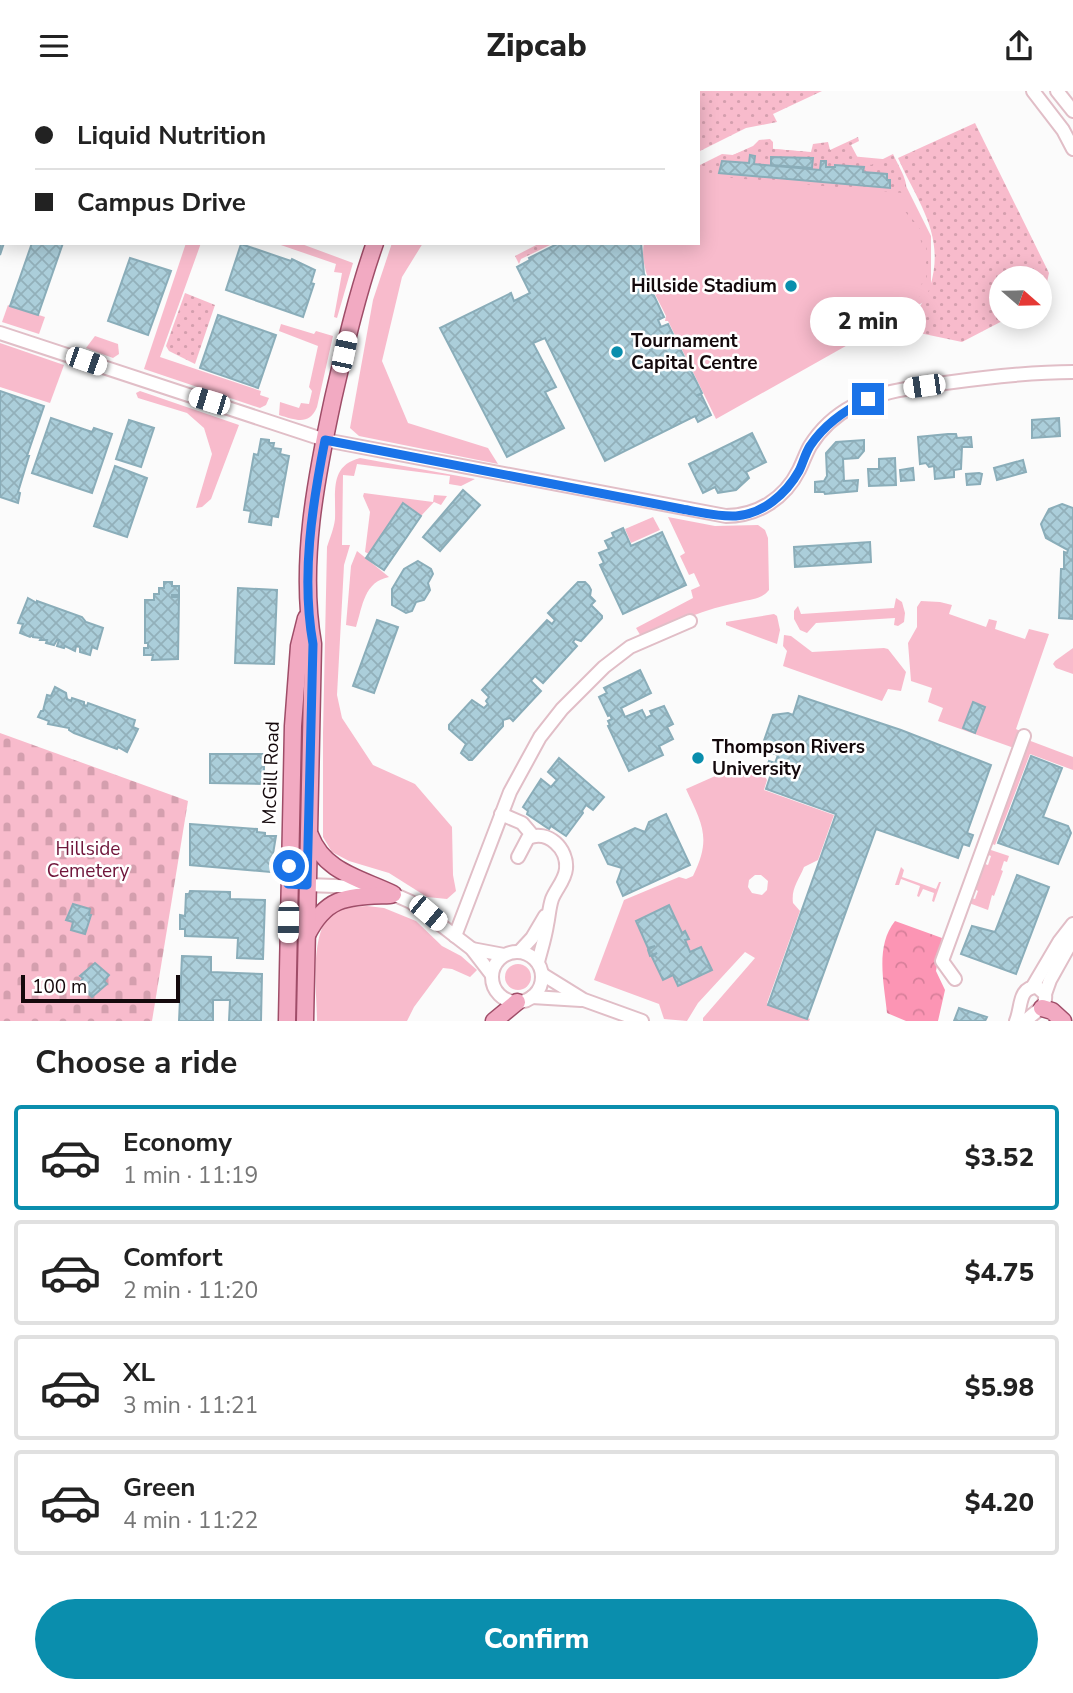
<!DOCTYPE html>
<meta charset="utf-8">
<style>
body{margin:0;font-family:"Nunito Sans",sans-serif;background:#f2f2f2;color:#222;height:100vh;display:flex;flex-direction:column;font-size:26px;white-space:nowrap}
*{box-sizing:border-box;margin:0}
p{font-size:23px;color:#767676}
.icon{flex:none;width:38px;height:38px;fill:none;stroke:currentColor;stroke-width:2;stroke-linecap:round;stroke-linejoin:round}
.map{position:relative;height:930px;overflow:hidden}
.panel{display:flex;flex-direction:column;background:#fff;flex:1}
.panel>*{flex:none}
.banner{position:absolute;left:0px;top:0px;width:700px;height:154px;box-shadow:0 4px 18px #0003;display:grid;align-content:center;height:154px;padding:0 35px;background:#fff}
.needle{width:46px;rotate:110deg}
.fabs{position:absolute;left:989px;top:175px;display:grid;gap:14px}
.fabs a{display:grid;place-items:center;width:63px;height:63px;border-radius:50%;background:#fff;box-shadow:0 4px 18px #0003;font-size:35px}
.scale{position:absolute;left:21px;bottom:18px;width:159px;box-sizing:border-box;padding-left:7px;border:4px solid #14090c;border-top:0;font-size:19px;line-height:24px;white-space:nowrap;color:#14090c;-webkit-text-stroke:5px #fff;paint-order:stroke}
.end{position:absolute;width:32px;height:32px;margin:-16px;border:9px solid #1a73e8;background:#fff;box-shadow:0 0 0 4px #fff}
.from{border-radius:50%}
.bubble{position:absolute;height:49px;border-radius:24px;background:#fff;box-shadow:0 4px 18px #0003;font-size:23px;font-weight:800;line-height:49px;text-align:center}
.car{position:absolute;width:21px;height:42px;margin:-21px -10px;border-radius:9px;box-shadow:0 0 5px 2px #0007;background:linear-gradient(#fff 24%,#345 0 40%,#fff 0 76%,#345 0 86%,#fff 0)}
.banner b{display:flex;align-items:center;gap:24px;height:66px;font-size:26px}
.banner b+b{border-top:2px solid #e0e0e0}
.banner i{width:18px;height:18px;background:#222}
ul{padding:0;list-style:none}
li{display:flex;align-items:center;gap:21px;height:105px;margin:0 14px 10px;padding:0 21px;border:4px solid #e0e0e0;border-radius:7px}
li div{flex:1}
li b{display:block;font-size:26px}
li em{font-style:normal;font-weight:800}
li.current{border-color:#0a8ead}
li>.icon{width:63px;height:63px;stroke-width:1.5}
h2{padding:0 35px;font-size:32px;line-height:84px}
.action{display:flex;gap:14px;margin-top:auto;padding:14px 35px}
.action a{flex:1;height:80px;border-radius:42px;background:#0a8ead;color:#fff;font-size:28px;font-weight:800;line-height:80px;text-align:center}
header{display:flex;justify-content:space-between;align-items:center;height:91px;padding:0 35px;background:#fff;font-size:32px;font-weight:800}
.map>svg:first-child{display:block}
.green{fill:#f8bbcc;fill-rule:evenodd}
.forest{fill:url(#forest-crowns)}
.cemetery{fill:url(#cemetery-stones)}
.park{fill:url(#park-dots)}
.water{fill:url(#water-rules)}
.building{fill:url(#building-cross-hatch);stroke:#8aadb9;stroke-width:2}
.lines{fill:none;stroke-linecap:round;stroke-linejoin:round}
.minor-casing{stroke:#e1bec7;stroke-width:16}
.major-casing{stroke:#9f4d68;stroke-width:19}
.minor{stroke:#fff;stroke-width:12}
.major{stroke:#f2aac2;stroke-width:16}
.route{stroke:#1a73e8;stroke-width:9}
.poi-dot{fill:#0a8ead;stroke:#fff;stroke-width:2.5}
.labels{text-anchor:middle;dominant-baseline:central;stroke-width:5;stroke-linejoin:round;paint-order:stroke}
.poi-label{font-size:19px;font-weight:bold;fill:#14090c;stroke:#fff;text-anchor:start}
.street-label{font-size:19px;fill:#14090c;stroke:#fff}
.park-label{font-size:19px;fill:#70163b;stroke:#fff}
</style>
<header><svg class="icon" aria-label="menu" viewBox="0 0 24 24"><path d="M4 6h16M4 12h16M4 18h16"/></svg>Zipcab<svg class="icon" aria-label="share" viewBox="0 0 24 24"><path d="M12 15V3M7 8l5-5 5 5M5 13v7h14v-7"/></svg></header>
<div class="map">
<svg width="1073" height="930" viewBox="0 0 1073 930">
<defs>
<pattern id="forest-crowns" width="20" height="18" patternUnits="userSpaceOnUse" patternTransform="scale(1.75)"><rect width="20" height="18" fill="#fc95b4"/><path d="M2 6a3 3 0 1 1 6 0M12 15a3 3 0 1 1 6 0" fill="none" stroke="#d77f9a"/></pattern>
<pattern id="cemetery-stones" width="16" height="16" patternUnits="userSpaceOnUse" patternTransform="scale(1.75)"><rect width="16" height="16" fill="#f8bbcc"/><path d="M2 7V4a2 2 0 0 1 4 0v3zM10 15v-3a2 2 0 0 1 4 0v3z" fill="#d49fae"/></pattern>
<pattern id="park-dots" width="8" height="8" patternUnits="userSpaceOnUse" patternTransform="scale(1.75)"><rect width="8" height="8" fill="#f8bbcc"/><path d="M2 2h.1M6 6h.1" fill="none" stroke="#d49fae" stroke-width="1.8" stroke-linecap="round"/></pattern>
<pattern id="water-rules" width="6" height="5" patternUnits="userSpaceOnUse" patternTransform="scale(1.75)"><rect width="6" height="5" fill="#e681a0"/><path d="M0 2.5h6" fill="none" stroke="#b96881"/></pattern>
<pattern id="building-cross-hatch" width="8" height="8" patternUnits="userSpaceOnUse" patternTransform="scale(1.75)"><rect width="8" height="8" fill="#abceda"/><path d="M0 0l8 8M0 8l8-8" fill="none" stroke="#92b0ba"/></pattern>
</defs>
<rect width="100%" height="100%" fill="#fbfbfb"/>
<g class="green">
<path d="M754,56l139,13 38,76v62l-27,15 -17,14 -14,5 -5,6h-8l-144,81 -48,-98h-3l1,-5c-11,-23 -27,-47 -22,-73h54v-75z"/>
<path d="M186,152h15l-41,114 101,34 -1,4 9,3 -3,7 -6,3 -116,-39z"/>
<path d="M275,152h24l54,20 -16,55 -3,-1 8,-44 -8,-1 2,-8z"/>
<path d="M392,152h31l-21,34 -20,84 26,62 80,25 10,16 -139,-28 -9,-8 23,-128z"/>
<path d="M8,214l37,12 -6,17 -37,-12z"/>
<path d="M281,233l33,10 2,-3 17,5 -16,71c-8,19 -21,13 -38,8l1,-13 19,6 2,-5 8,1 3,-13 -3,-4 9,-41 -39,-15z"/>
<path d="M95,245l23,8 1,10 -6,4 -27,-10z"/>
<path d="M0,252l64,22 -14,38 -50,-16z"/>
<path d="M140,300l99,34 -28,74 -9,8 -6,1 16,-54 -8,-26 -17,-15 -49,-15 -2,-5z"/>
<path d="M360,367l115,21 -14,7 -12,-2 1,-8 -93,-12 -3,12 -11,-1 -1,70h8l-6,20 -7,130 5,23 31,47 42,19 37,43 1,48 3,16 -9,8 -20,-2 -38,-24 -40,-12 -17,-9 -9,-15v-104l4,-186c3,-9 7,-19 8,-28 1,-27 -6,-53 25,-61z"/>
<path d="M364,402l69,9 1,-7 13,1 -6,9 -7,-3 -13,14 -18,-12 -34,50 -4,-2 5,-40 -7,-16z"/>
<path d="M653,426l7,13 -29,13 -6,-14z"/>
<path d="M668,426l47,9 43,-1 7,5 3,8 1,52c-7,9 -18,9 -29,12 -35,7 -66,20 -98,36l-6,-10 57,-30 -2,-8 9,-4 -6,-13 -5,2 -9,-19 5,-3z"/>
<path d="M357,460l32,26c-25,5 -26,28 -33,50l-10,-2 5,-59z"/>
<path d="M896,507l6,4 3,11 -1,9 -6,4 -4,-1 1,-7 -79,5 -9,10 -7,-3 -6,-11v-8l4,-5 3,8 93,-6z"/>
<path d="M921,510l19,1 12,3 -3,9 37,13 3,-8 8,2 -2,8 30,10 4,-10 20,5 -33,95 4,2 -6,17 -76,-27 5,-13 -15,-6 4,-14 -21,-7 -3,-38 9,-16v-20z"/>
<path d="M774,523l3,2 3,14 -3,14 -51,-19v-3z"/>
<path d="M784,544l7,1 21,16 72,-4 4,1 18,23 -5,19 -13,-2 -6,12 -99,-35 4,-15 -4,-5z"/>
<path d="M1073,557v26l-17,-6 -3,-4 2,-3z"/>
<path d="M1028,649l45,17v13l-43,-16 -35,91 -5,-2z"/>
<path d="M740,674l22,6 5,9 -3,10 70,25 -16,45 -14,7c-5,13 -13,21 -11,36l7,8 -33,92 43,16 -1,2h-106v-3l52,-60 -10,-6 -47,51 -11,18 -23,-2 -5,-15 -65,-24 30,-80 55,-23 7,2 7,-3c19,-38 9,-52 -7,-87zM755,784h6l7,6 -1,9 -5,5 -10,-2 -4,-6 1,-7z"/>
<path d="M988,758l21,7 -2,6 -3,-1 -3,9 2,1 -9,25 -2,-1 -4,15 -19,-7 2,-5 4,1 3,-8 -5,-3 9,-25 6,2 3,-9 -5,-2z"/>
<path d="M901,776l3,3 -2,7 34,12 3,-7h2l-7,20 -2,-1 2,-8 -11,-4 -4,8 -2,-1 3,-10 -19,-7 -2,6h-4z"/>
<path d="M367,815l17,2 32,13 26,25 19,10 16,14 -7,7 -18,-8 -9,-1 -29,39 -7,14h-90c0,-27 -9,-94 18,-109 10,-6 21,-5 32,-6z"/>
<circle cx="518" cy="886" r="13"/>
</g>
<path class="forest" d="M895,830l47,17 -6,33 9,19 -7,31h-32l-19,-8c-3,-30 -12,-67 8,-92z"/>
<path class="cemetery" d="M0,642l188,68 -36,220h-152z"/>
<g class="park">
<path d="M464,0h358l-49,23 4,8 -31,6 -48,24v-59h-235z"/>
<path d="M975,32l74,150 -6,27 -3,1v-23h-39v39h9l-48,25 -52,-11c1,-17 15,-28 20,-44 16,-52 -12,-84 -32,-129z"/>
<path d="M858,46l1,4 -8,4 8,15 12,5 22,-11c4,9 11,20 13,30 1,7 -3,15 -1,22 2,9 13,18 17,27 19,47 -8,86 -51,104 6,-10 22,-13 31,-21 32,-30 28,-78 0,-108l1,-15 -205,-18v-9l24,-12 11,1 20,-9 6,-6 11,-1 3,3v7l38,3 2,-8 15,-2 2,8z"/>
<path d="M540,152h14l-33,16 -2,5 -4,-8z"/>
<path d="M185,202l30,12 -20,59 -26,-13 -3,-5z"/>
</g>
<path class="water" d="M510,0h122l4,2h-126z"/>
<g class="building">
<path d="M0,0l29,1 -27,1v36z"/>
<path d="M75,0h87l-88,2z"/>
<path d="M324,0h63l-1,2z"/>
<path d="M750,64l5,1 -1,8 66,6 1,-9h5v6h9v-2l29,2 -1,5 24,2v6h3v8l-171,-15 3,-12 27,2z"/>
<path d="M771,66l42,1 -1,10 -41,-3z"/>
<path d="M0,83l2,69h2l-4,12z"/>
<path d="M32,152h31l-25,72 -28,-9z"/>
<path d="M559,152h82l3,31 20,43 -6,3 3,7 7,-3 34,69 -6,3 5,-2 10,21 -13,7 -3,-6 -90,45 -60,-123 -12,5 23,44 -11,5 19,36 -57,29 -67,-129 71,-35 3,8 16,-8 -13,-26 13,-7 -1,-2z"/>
<path d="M241,153l50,17 1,-2 23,11 -4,13 3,1 -11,33 -77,-27z"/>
<path d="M130,167l41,13 -23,64 -40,-14z"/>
<path d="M218,224l58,20 -18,53 -58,-20z"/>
<path d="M0,300l44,15 -17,50h2l-11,36 2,1 -2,10 -18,-6z"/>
<path d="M51,327l41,14 2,-4 18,6 -20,59 -60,-20z"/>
<path d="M1059,327l1,18 -28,2v-18z"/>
<path d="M129,329l25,8 -13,39 -25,-8z"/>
<path d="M752,342l14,29 -20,10 3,6 -13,12 -18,3 -3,-6 -12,6 -14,-29z"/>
<path d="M948,343h8l1,4 14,-1 1,10h-10l-1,22 -7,1v7l-19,2 -1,-13 -5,1 -3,-4 -6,1 -2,-27z"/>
<path d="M261,348l8,1v3h5l-1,5 8,1 -1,5 9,2 -11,61 -6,-1 -1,9 -22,-3 2,-11 -7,-1 10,-56 4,1z"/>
<path d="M864,349v11l-6,7 -15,1 1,22 14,-1 -1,11 -32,3 -1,-2h-9v-10l9,-1 3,-5 -1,-23 10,-11z"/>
<path d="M895,367l1,27 -27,1 -1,-17h11v-10z"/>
<path d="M1023,369l3,12 -29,8 -3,-12z"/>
<path d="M115,375l32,12 -20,59 -33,-11z"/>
<path d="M913,377l1,12 -13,1 -1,-11z"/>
<path d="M979,382l3,1 -2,10 -13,1 -1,-11z"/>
<path d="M463,399l17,15 -40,46 -17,-14z"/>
<path d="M403,412l18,13 -37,54 -18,-12z"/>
<path d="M1062,413l11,4v111l-14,-1 2,-49h3v-17l3,1 1,-3 -22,-12 -5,-14 8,-15z"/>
<path d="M623,437l8,18 31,-14 24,53 -63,29 -23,-49 4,-2 -5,-10 10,-4 -4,-8 9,-4 -2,-4z"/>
<path d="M870,451l1,20 -76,5 -1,-20z"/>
<path d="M418,470l13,8 2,5 -5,9 2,7 -6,10 -8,2 -4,9 -6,2 -14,-8v-16l12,-20z"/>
<path d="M164,491h8v4h7v9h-7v2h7l-1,62 -26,1 1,-5h-9v-7h4v-5h-3v-43h9v-6h5v-6h5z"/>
<path d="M578,491h7l4,4 2,4 -1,6 5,5 -4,4 11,11v2l-21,23 -6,-2 -2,3 4,4 -34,37 -8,-7 -4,5 10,10 -28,30 -3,-3 -7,2v6l-31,34h-3l-8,-7 5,-9 -17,-15v-4l23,-25 12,8 4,-4 -2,-3 3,-4 -7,-7 65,-70 5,4 3,-4 -7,-7z"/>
<path d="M238,497l39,2 -3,74 -39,-1z"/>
<path d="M28,507l9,5v-2l45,16 4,5 17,6 -6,21 -5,-2 -2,8 -10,-3v-5l-4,-1 -1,5 -10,-5 -1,2 -7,-2 2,-6h-2l-3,5 -8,-2 1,-3h-7l1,-2 -8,-1v-2l-3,2 -10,-4 3,-9 -5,-1z"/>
<path d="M377,529l21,7 -24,66 -21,-7z"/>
<path d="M640,579l11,23 -30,15 4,9 17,-7 4,8 6,-3 -2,-4 14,-5 9,18 -6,3 6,12 -14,7 4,9 -34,16 -21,-45 2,-1 -2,-4 4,-2 -2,-4 -2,1 -9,-19 8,-4 -3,-5z"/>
<path d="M55,596l11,6 1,6 4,2 1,-3 12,4v3l3,1 1,-3 47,17 -2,7 5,2 -11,23 -9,-5 -1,2 -43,-16 -5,-3v-2l-21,-4 1,-3 -11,-4 3,-6h2l4,-16 4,1z"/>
<path d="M799,605l102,34 90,35 -24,68 6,2 -4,11 -6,-2 -5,14 -82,-29 -69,190 -39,-14 68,-191 -70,-25 5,-15 -6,-2 4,-11 6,2 3,-8 -17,-6 12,-34 15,-2 5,2z"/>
<path d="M973,611l12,5 -10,26 -12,-5z"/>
<path d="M210,663h54v30l-54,-1z"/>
<path d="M1031,665l31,12 -19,49 25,9 3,7 -13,31 -60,-21z"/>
<path d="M559,667l45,39 -11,13 -7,-5 -4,6 1,2 -17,23 -15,-10 -2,3 -22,-15 1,-3 -5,-4 18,-28 10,8 6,-7 -9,-8z"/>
<path d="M666,723l24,51 -67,31 -6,-14 5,-14 -14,-4 -9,-19 36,-17 10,4 4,-10z"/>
<path d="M190,733l67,5v3l8,1v3h11l-6,36 -80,-7z"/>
<path d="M1017,784l32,12 -33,87 -55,-20 11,-28 23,6z"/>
<path d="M190,800l40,1v7l35,1 -2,59 -26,-1 1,-20 -53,-2v-7h-5v-14l5,1 1,-22h3z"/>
<path d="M73,813l17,5 -1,6h2l-6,19 -14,-4 2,-8 -7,-2z"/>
<path d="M669,814l13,28 3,-2 4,8 -4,1 5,12 11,-5 11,23 -34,16 -5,-11 -10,5 -11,-23 5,-4 -7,3 -2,-6 7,-4 -7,2 -12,-27z"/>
<path d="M182,865l29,1v15l51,2 -1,47h-32l1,-21h-17v21h-34z"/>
<path d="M95,872l14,12 -5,6 3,3 -15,13 -14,-12 5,-7 -3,-2z"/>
<path d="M959,917l28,9 -2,4h-31z"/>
</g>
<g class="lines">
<g class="minor-casing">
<g id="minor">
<path d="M1033,0l30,39 10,19"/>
<path d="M1057,0l16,20"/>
<path d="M0,242l325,107 401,76c32,0 59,-18 73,-46 4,-8 7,-17 11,-24 10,-16 26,-31 43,-40 29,-16 60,-18 92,-23 43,-6 85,-11 128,-11"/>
<path d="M501,723l21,9 11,13"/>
<path d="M518,766l10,-19c20,-9 40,11 38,31 -1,11 -10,20 -14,30 -3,9 -3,17 -5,26 -2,13 -6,25 -9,37"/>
<path d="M307,794l55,2 31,7 18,8 61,47 20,26"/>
<path d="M455,845l55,-144 30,-55 22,-28 42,-42 26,-20 60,-26"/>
<path d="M472,858l32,6"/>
<path d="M519,861l13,-14 13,-22"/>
<circle cx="517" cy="886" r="25"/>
<path d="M542,883l42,26 58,21"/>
<path d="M955,888l-13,-18 82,-225"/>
<path d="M1033,895l26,-44 14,-18"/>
<path d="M1045,903l5,-14 23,-41"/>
<path d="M532,906l49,3"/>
<path d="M1016,930c6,-14 2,-34 21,-34l8,7c2,15 -11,17 -19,27"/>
</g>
</g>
<g class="major-casing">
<g id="major">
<path d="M438,2l1,-2"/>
<path d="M310,744c14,37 50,43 83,59"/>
<path d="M307,844c20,-40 41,-38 83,-40"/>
<path d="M1042,917l10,3 11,10"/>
<path d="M287,930l6,-295 6,-80 7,-28"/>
<path d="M305,930l8,-377c-14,-80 3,-166 20,-245 12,-52 24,-105 42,-156"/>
<path d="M494,930l23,-19"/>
</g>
</g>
<use href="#minor" class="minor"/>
<use href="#major" class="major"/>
</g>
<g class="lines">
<path class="route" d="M289,775l-1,18 19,1 6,-241c-12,-67 -1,-138 12,-204l357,69c17,3 36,8 54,7 27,-2 50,-22 63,-45 4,-8 6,-17 11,-25 14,-21 35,-36 58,-47"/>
</g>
<g class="poi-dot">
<circle cx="791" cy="195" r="7"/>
<circle cx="617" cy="261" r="7"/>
<circle cx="698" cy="667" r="7"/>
</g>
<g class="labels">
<g class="poi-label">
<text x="777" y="195" text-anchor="end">Hillside Stadium</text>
<text x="631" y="250">Tournament<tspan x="631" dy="22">Capital Centre</tspan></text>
<text x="712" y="656">Thompson Rivers<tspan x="712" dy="22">University</tspan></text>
</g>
<g class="street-label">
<text transform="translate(271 682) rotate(-88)">McGill Road</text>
</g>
<g class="park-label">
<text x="88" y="758">Hillside<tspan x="88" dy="22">Cemetery</tspan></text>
</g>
</g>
</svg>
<div class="fabs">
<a><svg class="needle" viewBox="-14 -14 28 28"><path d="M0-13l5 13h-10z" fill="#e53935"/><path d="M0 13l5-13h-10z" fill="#767676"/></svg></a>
</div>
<div class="scale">100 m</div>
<i class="end from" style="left:289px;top:775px"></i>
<i class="end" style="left:868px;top:308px"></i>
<div class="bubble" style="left:810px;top:206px;width:116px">2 min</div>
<i class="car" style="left:344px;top:261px;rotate:12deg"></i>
<i class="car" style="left:86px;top:270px;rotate:109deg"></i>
<i class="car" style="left:924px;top:295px;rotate:262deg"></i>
<i class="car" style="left:209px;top:310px;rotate:287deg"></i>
<i class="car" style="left:428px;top:822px;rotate:130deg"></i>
<i class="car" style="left:288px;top:831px;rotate:181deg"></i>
<div class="banner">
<b><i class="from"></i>Liquid Nutrition</b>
<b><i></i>Campus Drive</b>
</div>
</div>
<section class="panel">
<h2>Choose a ride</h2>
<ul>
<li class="current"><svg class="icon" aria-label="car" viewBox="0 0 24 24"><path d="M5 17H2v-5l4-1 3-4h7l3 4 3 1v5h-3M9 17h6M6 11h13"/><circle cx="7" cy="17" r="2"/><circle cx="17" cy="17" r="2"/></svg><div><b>Economy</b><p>1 min · 11:19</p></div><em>$3.52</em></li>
<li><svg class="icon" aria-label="car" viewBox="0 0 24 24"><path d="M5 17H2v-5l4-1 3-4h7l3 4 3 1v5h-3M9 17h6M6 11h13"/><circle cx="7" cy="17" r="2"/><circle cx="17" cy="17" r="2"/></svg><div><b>Comfort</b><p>2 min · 11:20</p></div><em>$4.75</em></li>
<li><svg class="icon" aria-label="car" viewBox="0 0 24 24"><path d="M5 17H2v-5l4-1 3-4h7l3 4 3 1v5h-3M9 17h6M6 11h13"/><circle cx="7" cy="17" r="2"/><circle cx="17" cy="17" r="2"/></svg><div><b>XL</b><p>3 min · 11:21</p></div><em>$5.98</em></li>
<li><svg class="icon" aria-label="car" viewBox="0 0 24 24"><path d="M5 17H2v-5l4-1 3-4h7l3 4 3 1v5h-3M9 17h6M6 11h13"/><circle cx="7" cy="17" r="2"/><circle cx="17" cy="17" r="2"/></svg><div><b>Green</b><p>4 min · 11:22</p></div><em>$4.20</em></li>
</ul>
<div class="action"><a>Confirm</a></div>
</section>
